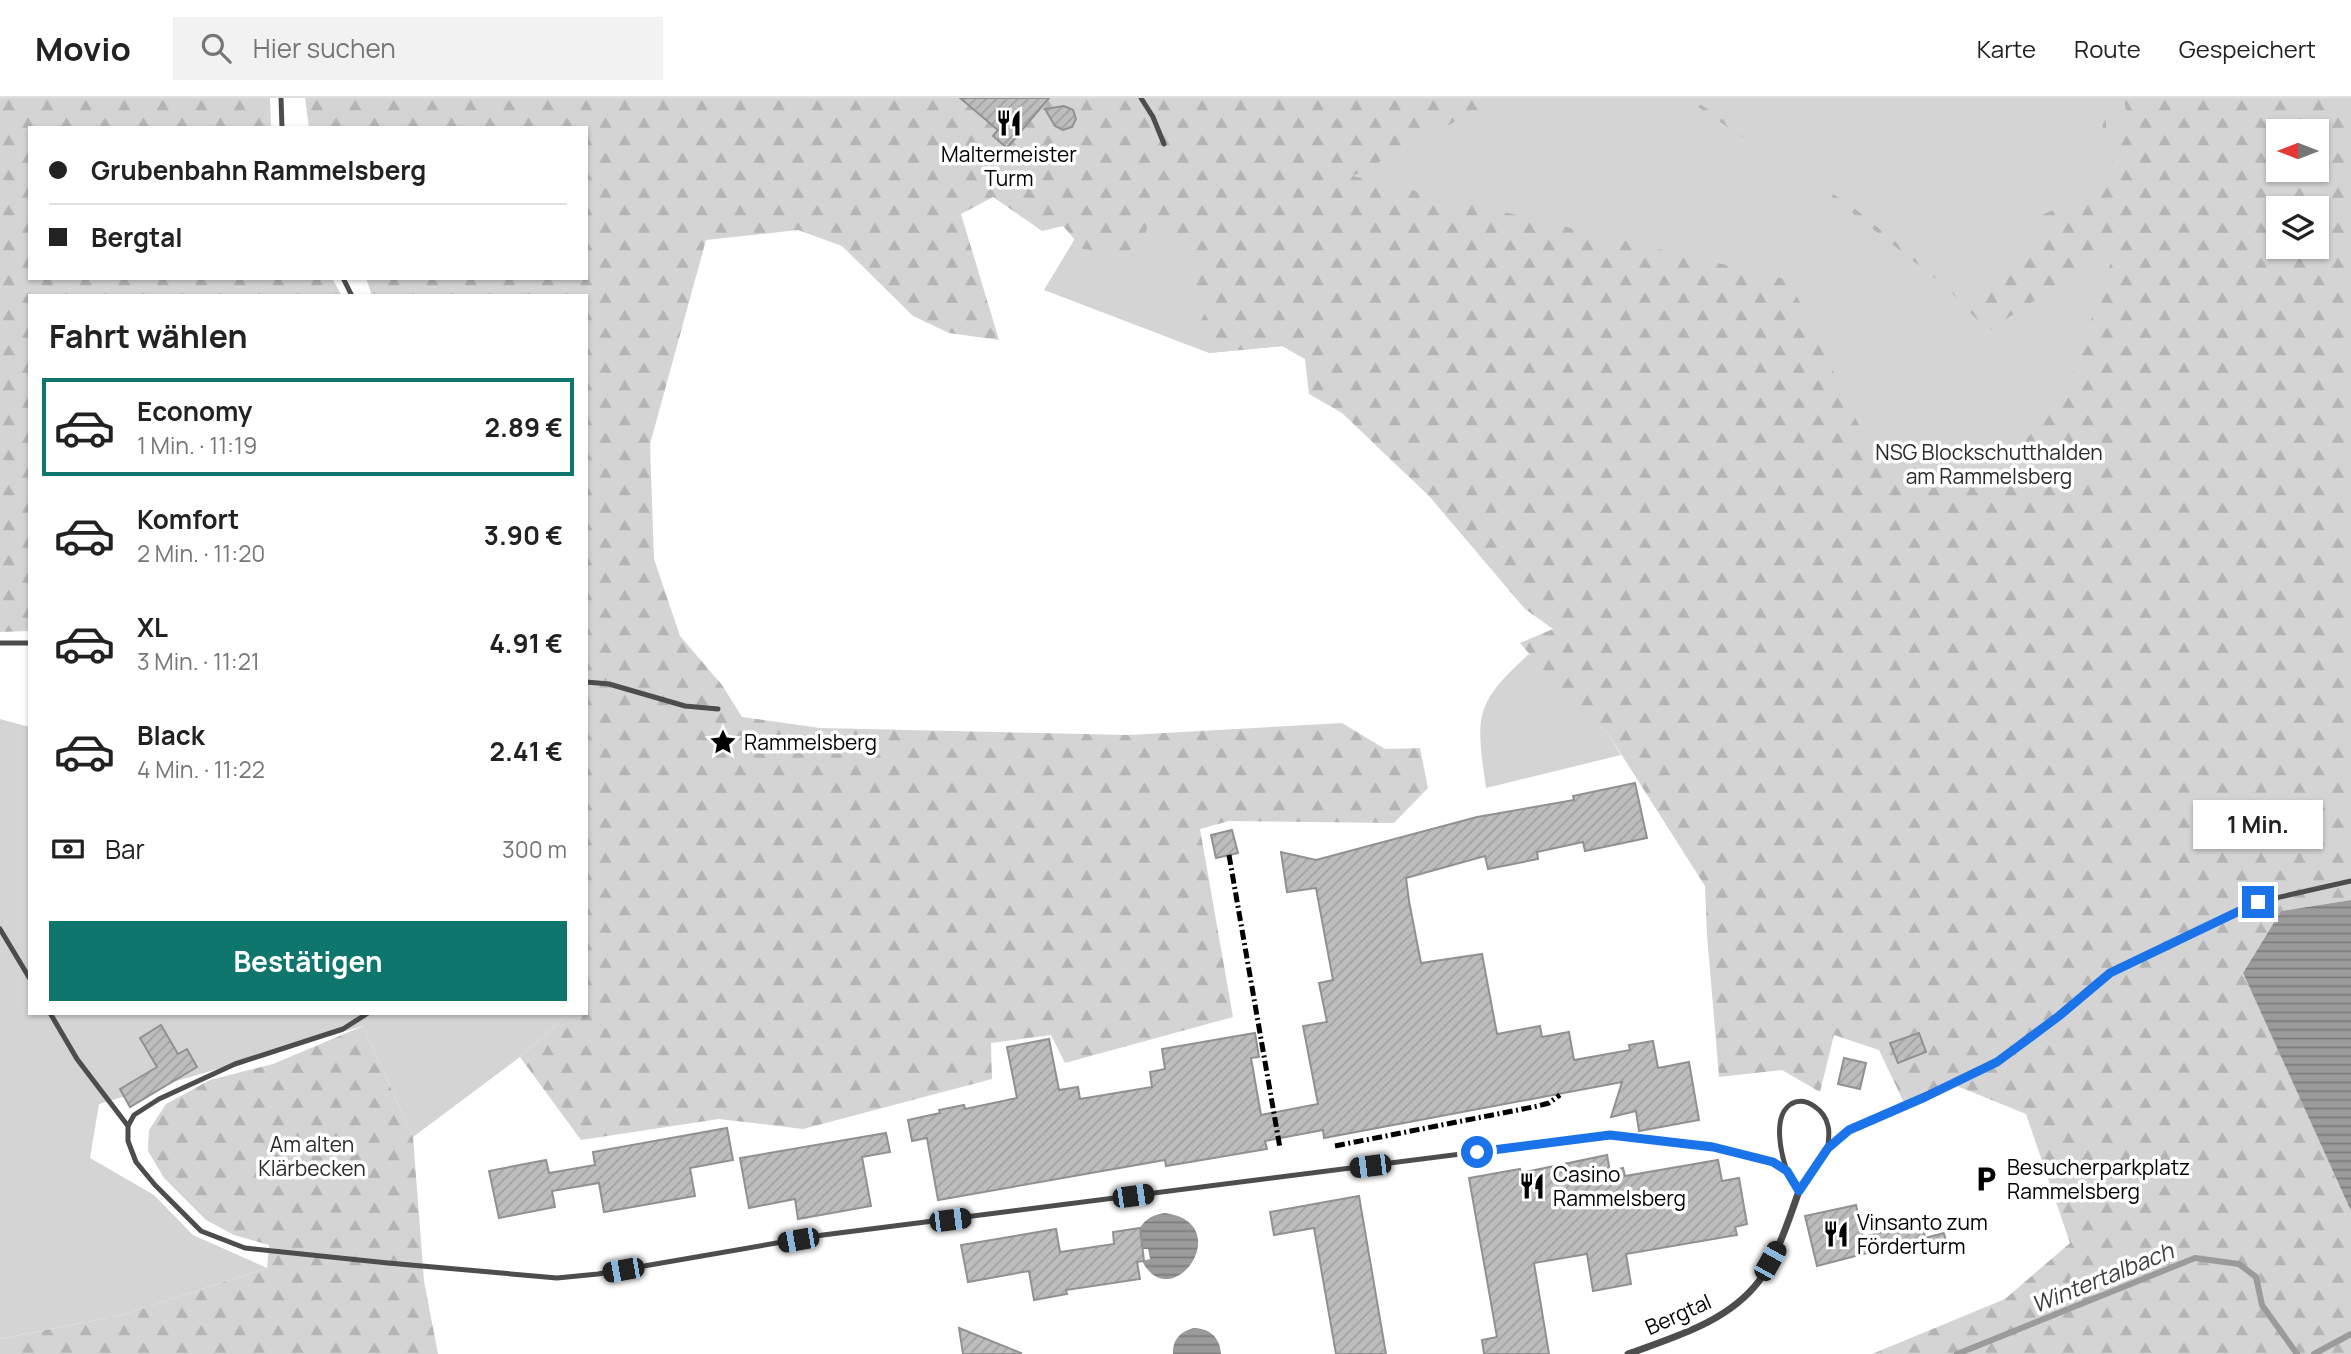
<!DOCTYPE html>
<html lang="de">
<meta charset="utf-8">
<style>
body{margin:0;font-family:Manrope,sans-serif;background:#f2f2f2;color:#222;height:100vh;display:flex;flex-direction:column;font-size:26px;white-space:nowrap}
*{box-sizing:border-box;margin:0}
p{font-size:23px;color:#767676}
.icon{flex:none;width:38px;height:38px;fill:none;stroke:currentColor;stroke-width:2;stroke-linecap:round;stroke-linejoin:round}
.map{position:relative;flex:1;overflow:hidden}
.details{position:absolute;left:28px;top:196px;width:560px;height:721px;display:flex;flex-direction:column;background:#fff;border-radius:0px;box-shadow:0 2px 5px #0004}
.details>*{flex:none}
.hud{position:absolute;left:28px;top:28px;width:560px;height:154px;border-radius:0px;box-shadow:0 2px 5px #0004;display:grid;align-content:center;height:154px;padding:0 21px;background:#fff}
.needle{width:46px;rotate:270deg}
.fabs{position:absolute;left:2266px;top:21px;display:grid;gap:14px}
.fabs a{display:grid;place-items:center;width:63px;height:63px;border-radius:0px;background:#fff;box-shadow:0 2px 5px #0004;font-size:35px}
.end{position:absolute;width:32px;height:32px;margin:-16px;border:9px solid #1a73e8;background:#fff;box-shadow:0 0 0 4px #fff}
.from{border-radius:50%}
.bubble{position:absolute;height:49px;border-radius:0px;background:#fff;box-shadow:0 2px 5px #0004;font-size:23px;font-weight:700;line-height:49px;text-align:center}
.car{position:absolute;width:21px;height:42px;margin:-21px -10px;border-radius:9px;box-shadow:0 0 5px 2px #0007;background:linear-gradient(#222 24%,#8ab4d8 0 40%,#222 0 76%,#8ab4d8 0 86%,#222 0)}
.hud b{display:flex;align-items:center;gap:24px;height:66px;font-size:26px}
.hud b+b{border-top:2px solid #e0e0e0}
.hud i{width:18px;height:18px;background:#222}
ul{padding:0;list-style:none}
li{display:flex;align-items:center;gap:21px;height:98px;margin:0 14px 10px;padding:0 7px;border:4px solid transparent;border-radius:0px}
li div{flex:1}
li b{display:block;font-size:26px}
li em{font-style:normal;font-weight:700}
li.selected{border-color:#0f766e}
li>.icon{width:63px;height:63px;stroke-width:1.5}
h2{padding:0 21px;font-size:32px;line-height:84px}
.pay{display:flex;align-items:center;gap:18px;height:77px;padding:0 21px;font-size:26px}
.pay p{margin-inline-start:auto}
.action{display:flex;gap:14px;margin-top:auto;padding:14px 21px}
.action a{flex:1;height:80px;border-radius:0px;background:#0f766e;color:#fff;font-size:28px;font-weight:700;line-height:80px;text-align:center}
header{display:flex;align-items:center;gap:42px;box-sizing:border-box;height:98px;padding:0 35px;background:#fff;border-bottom:2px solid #e0e0e0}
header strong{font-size:33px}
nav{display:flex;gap:38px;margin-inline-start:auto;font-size:24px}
.search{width:490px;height:63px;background:#f2f2f2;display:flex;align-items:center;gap:18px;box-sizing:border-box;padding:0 24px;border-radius:0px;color:#767676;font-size:26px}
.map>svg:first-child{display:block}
.green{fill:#d4d4d4;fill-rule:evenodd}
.forest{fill:url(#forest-firs);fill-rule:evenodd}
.water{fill:url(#water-rules)}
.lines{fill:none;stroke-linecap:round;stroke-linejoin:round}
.stream{stroke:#9b9b9b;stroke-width:6}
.building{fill:url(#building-hatch);stroke:#919191;stroke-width:2}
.lane{stroke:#4d4d4d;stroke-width:5}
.street{stroke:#4d4d4d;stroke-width:7}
.rail{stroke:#000;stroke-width:5;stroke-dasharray:10 3.5 2 3.5;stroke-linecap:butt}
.route{stroke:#1a73e8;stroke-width:9}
.labels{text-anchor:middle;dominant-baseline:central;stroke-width:7;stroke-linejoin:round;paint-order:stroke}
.poi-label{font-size:21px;fill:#000;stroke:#fff;text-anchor:start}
.park-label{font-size:21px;fill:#2b2b2b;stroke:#fff}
.street-label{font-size:21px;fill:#000;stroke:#fff}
.water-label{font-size:23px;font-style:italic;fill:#3c3c3c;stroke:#fff}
</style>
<header>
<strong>Movio</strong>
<div class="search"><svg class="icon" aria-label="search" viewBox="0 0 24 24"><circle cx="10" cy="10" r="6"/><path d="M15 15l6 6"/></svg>Hier suchen</div>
<nav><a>Karte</a><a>Route</a><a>Gespeichert</a></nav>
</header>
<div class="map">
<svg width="2351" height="1256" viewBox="0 0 2351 1256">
<defs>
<pattern id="forest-firs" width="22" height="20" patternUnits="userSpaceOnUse" patternTransform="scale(1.75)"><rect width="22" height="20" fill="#d4d4d4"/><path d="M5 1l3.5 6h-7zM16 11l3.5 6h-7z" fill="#b4b4b4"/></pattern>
<pattern id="water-rules" width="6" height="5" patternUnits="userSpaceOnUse" patternTransform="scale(1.75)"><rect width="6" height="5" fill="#9b9b9b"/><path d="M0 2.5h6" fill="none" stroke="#7c7c7c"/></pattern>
<pattern id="building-hatch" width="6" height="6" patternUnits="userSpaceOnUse" patternTransform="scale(1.75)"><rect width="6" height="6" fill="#bdbdbd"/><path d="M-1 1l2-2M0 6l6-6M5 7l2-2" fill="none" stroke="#a1a1a1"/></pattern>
</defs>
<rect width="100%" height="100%" fill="#fff"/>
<g class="green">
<path d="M1150,0h1201v725zM2278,33h39v39h-39zM2278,110h39v39h-39z"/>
<path d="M1118,69l164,179 -73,7 -165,-63z"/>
<path d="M1529,556l80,81 12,20 -135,33c-10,-72 -13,-83 43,-134z"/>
<path d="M0,621l30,8v286h540l-50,44 -107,80 -50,-111 -264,78 -9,54 64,37 39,40 74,33 -145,47 -122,24z"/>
</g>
<g class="forest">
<path d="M0,0h270l1,30h-241v150h302l10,18h-312v335l-30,1z"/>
<path d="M305,0h1182l-3,8 -131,70 436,104 83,172 126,26 73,-99 45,-132 -128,84 -44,-46 -98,-77 -161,-110h6l163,110 91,74 43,44 -5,-32 14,-21 30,-33 33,-11 -8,-1 -20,-10 72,-80 -5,-40h5l3,41 -71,78 60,-24 33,-63 -5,-32h227v802l-70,11 -38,62 108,238v143h-479l133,-55 65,-56 -44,-129 -74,-30 -46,23 -27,-57 -45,-15 -14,57 -38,-22 -63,7 -12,-142 -2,-49 -96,-151 -66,-65 -23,-27 33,-14 -28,-20 -96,-113 -87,-83 -33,-19 -4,-35 -23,-13 -73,7 -11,-26 13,-27 -17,-17 -7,-33 -36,-42 -6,28 -19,18 -43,-5 -20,-23 -21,5 -49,-34 -32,17 38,126 -50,-7 -36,-17 -71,-70 -44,-16 -92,10 -56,204 4,115 26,77 42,49 20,32 78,11 309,7 213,-12 43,26 35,-1 8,40 -34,35 -165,-2 -29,8 33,188 -168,46 -14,-28 -60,8 1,36 -189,50 -84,-10 -138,21 -61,-83 50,-44h16v-717h-214l-6,-18h220v-150h-277zM2278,33h39v39h-39zM2278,110h39v39h-39z"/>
<path d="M363,928l50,111 11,144 14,73h-438v-15l122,-24 145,-47 2,-23 -35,-10 -28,-15 -42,-42 -16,-27 1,-21 17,-26 44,-24 63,-16z"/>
</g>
<g class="water">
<path d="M2351,802v311l-108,-238 38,-62z"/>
<path d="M1165,1115c73,10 7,105 -23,48l8,-2 -2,-10h-5l-3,-21c6,-10 13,-13 25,-15z"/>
<path d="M1193,1230c16,0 27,9 28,26h-48c-1,-14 7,-22 20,-26z"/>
</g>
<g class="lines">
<g class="stream">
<path d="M1957,1256l238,-96 44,6 17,13 6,28 35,49"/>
<path d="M2314,1256l37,-20"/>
</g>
</g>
<g class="building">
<path d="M960,0h89l-42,50 -14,-12 5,-6z"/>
<path d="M1064,8l9,4 3,9 -4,8 -9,3 -8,-4 -10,-17z"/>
<path d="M1635,685l12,55 -62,13 -2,-9 -46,10 1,7 -50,10 -3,-13 -79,22 3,23 12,62 61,-9 15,80 43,-8 2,11 27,-5 5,28 56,-10 -1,-5 24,-4 5,27 31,-6 10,58 -60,11 -3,-20 -25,6 11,-35 -298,56 -1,-8 -58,11 2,8 -101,17 -1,-6 -227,40 -11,-62 -15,3 -4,-21 32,-7 -1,-3 25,-5 1,4 52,-11 -10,-51 42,-8 10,51 19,-3 2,12 72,-12 -2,-15 15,-3 -3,-20 93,-16 4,24 -8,1 10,57 57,-11 -15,-78 24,-4 -8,-39 14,-3 -17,-92 -29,4 -6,-40 35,8 161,-43 97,-17 -1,-4z"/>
<path d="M1232,732l6,23 -22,5 -5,-23z"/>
<path d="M161,927l17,29 9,-5 10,18 -67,40 -10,-18 37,-22 -17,-29z"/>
<path d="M1919,935l7,19 -28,11 -8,-20z"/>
<path d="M1844,960l22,5 -6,26 -22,-5z"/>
<path d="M727,1030l6,32 -43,8 5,28 -91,16 -5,-29 -47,8 3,16 -56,11 -10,-47 57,-11 3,13 46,-8 -2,-13z"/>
<path d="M886,1035l4,19 -28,5 9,49 -73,13 -3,-20 -46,9 -9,-50z"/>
<path d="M1607,1057l3,16 13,-3 2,8 93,-16 4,21 17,-3 8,46 -12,3 2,8 -111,19 5,30 -38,7 -6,-37 -53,9 15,91h-65l-2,-14 15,-3 -28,-159 51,-9 1,4z"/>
<path d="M1359,1098l7,41 20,117h-50l-22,-126 -40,7 -4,-23z"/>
<path d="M1856,1107l7,32 59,-15 3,16 -108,28 -12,-50z"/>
<path d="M1140,1130l4,33 -7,1 3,17 -74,11 1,4 -33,6 -5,-29 -61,11 -7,-37 95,-16 4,23 54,-8 -1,-12z"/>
<path d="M1944,1135l4,18 -17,5 -6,-18z"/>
<path d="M959,1230l62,25 -1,1h-57z"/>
</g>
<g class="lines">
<g class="lane">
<path d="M281,0l1,30"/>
<path d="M1141,0l12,19 11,27"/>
<path d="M343,180l9,18"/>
<path d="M0,545h30"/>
<path d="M586,584l23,2 76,22 33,3"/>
<path d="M0,831l30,50"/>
<path d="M50,915l27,46 51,67"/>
<path d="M368,915l-25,16 -108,35 -76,35 -25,16 -6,11v15l8,21 19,23 46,46 44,17 143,15 169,15 41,-4 225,-39 787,-100 103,12"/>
<path d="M1787,1073c-6,-17 -15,-55 4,-67 15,-9 34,7 37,22 2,6 0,15 0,22"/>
<path d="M1799,1093l29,-43 21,-18 148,-68 62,-46 51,-43 148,-71 93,-21"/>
</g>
<path class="street" d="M1628,1256c46,-17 100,-32 131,-73 19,-27 29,-59 40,-90l-12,-20 -14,-9 -60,-15"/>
<g class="rail">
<path d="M1229,757l51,293"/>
<path d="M1335,1048l203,-40 11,-3 11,-8"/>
</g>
</g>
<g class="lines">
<path class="route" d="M1477,1054l133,-17 103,12 60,15 14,9 12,20 29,-43 21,-18 76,-33 72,-35 62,-46 51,-43 148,-71"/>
</g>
<defs>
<g id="restaurant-bare" transform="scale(2.1)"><path d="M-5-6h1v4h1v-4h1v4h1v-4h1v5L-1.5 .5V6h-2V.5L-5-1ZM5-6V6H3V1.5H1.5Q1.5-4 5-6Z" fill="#000" stroke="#fff" stroke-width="2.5" paint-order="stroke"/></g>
<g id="sight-bare" transform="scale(2.1)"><path d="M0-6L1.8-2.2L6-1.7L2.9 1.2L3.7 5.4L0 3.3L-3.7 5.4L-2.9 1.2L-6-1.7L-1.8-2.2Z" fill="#000" stroke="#fff" stroke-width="2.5" paint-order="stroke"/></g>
<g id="parking-bare" transform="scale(2.1)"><path d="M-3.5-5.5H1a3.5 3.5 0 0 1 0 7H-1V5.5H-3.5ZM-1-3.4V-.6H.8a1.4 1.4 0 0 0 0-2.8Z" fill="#000" stroke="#fff" stroke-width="2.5" paint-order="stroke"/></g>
</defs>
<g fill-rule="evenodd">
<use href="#restaurant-bare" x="1009" y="25"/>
<use href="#sight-bare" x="723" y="644"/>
<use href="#parking-bare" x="1986" y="1081"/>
<use href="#restaurant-bare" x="1532" y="1088"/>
<use href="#restaurant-bare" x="1836" y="1136"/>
</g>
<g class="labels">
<g class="poi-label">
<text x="1009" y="56" text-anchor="middle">Maltermeister<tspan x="1009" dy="24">Turm</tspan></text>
<text x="744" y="644">Rammelsberg</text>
<text x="2007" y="1069">Besucherparkplatz<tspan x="2007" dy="24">Rammelsberg</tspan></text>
<text x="1553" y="1076">Casino<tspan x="1553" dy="24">Rammelsberg</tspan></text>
<text x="1857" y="1124">Vinsanto zum<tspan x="1857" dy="24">Förderturm</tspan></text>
</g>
<g class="park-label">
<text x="1989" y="354">NSG Blockschutthalden<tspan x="1989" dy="24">am Rammelsberg</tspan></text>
<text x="312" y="1046">Am alten<tspan x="312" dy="24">Klärbecken</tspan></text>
</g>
<g class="street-label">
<text transform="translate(1678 1216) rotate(-24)">Bergtal</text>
</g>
<g class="water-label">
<text transform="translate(2102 1179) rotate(-22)">Wintertalbach</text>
</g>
</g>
</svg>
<div class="fabs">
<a><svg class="needle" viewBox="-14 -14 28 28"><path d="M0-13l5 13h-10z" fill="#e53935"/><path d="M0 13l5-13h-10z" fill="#767676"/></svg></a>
<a><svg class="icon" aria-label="layers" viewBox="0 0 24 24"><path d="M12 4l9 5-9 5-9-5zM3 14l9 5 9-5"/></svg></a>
</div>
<i class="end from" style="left:1477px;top:1054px"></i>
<i class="end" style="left:2258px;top:804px"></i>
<div class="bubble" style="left:2193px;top:702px;width:130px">1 Min.</div>
<i class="car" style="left:1370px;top:1068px;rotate:263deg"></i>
<i class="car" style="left:1133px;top:1098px;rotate:82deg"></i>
<i class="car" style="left:950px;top:1122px;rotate:83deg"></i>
<i class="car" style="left:798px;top:1142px;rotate:260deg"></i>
<i class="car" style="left:1770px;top:1163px;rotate:29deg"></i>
<i class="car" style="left:623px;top:1172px;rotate:260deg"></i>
<div class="hud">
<b><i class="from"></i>Grubenbahn Rammelsberg</b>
<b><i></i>Bergtal</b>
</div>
<section class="details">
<h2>Fahrt wählen</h2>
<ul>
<li class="selected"><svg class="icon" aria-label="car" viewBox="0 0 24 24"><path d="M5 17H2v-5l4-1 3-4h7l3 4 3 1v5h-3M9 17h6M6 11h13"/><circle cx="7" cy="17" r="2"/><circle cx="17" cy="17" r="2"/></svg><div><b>Economy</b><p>1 Min. · 11:19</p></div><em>2.89 €</em></li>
<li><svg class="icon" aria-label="car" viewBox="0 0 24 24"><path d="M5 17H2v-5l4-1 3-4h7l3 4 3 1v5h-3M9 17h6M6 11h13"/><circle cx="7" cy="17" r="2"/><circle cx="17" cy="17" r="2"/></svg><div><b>Komfort</b><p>2 Min. · 11:20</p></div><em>3.90 €</em></li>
<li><svg class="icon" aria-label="car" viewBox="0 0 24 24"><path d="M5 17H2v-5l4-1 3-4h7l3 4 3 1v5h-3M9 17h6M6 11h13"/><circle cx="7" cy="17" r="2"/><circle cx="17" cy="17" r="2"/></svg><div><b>XL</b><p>3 Min. · 11:21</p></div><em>4.91 €</em></li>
<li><svg class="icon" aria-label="car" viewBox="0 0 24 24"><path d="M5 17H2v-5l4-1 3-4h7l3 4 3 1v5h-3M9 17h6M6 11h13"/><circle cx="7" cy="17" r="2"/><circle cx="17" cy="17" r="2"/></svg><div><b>Black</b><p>4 Min. · 11:22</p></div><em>2.41 €</em></li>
</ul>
<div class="pay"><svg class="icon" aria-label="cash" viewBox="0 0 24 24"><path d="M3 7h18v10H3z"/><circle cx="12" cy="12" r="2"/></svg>Bar<p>300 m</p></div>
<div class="action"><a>Bestätigen</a></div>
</section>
</div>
